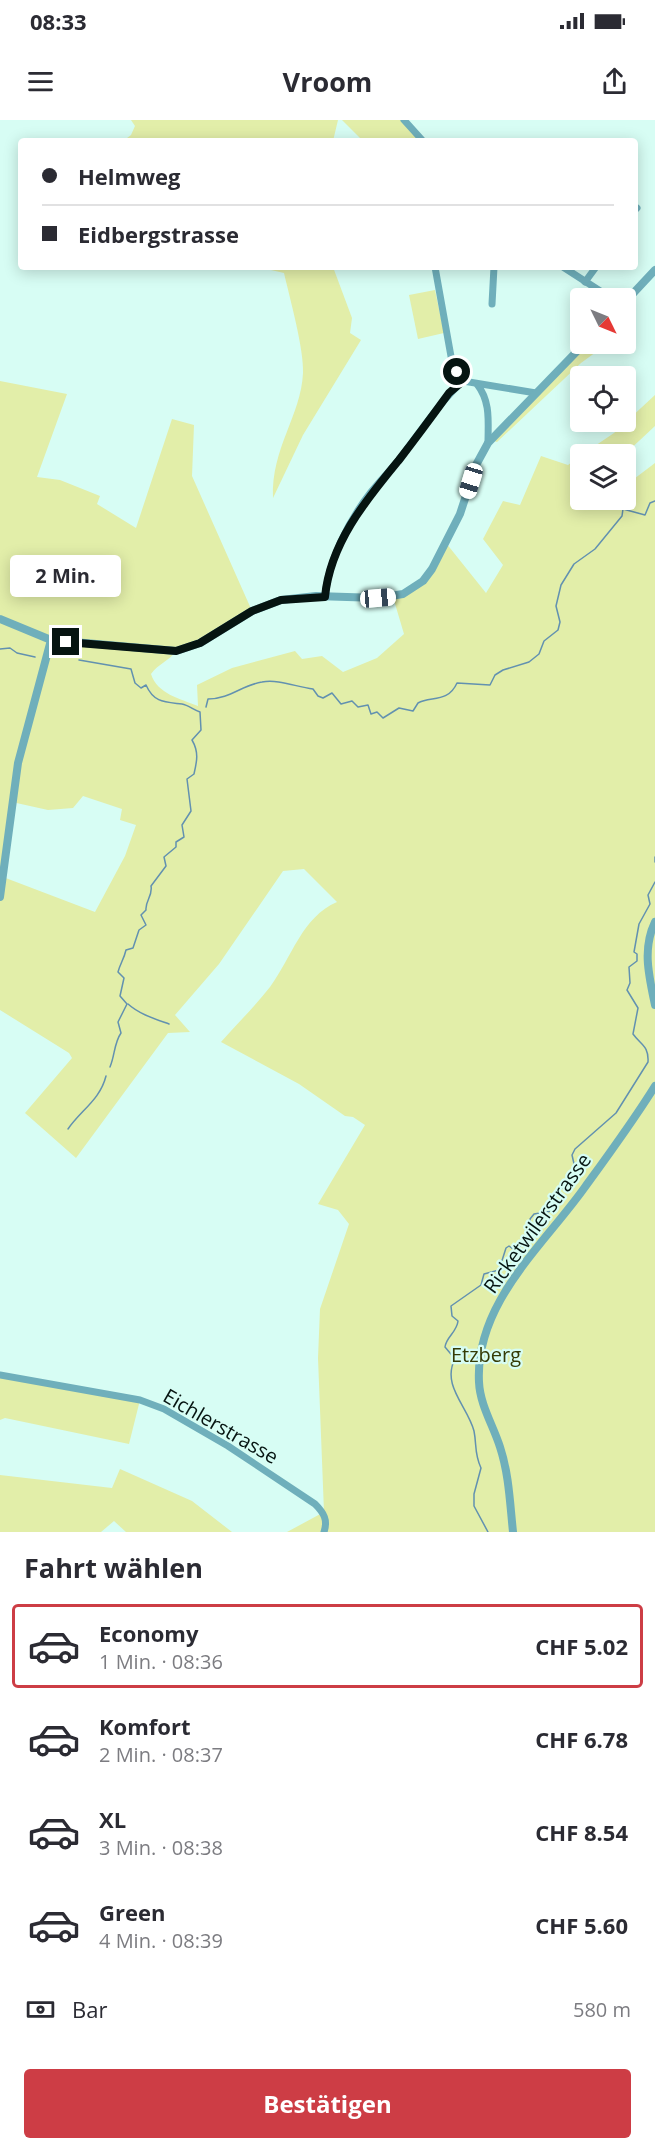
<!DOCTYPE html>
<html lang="de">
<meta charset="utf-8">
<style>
body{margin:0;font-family:"Open Sans",sans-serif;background:#f2f2f3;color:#2b2b33;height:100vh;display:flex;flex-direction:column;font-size:22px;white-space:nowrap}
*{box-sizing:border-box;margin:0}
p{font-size:20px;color:#7c7c81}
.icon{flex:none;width:33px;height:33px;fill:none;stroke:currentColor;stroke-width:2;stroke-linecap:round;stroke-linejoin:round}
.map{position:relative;height:1412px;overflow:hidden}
.drawer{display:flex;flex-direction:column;background:#fff;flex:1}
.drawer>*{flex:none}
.hud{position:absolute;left:18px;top:18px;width:620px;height:132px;border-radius:6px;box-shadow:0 3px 15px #0003;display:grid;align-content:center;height:132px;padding:0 24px;background:#fff}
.needle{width:39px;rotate:133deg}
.controls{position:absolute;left:570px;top:168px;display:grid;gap:12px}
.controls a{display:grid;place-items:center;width:66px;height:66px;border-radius:6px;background:#fff;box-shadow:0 3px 15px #0003;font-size:30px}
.end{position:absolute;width:27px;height:27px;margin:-14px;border:8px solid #061411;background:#fff;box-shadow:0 0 0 3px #fff}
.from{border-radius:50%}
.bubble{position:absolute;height:42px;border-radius:6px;background:#fff;box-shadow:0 3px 15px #0003;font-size:20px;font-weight:700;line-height:42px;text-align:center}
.car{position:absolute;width:18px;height:36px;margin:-18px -9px;border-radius:8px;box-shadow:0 0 4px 2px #0007;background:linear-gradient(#fff 24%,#345 0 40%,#fff 0 76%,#345 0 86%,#fff 0)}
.hud b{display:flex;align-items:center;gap:21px;height:57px;font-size:22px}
.hud b+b{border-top:2px solid #e1e1e2}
.hud i{width:15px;height:15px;background:#2b2b33}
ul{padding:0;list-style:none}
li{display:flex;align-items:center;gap:18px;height:84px;margin:0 12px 9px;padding:0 12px;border:3px solid transparent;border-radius:6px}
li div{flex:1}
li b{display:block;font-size:22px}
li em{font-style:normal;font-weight:700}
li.on{border-color:#cd3d45}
li>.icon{width:54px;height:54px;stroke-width:1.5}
h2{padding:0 24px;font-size:27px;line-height:72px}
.pay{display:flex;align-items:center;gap:15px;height:66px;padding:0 24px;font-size:22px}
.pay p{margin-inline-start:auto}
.action{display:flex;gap:12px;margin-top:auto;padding:12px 24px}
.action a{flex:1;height:69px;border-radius:6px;background:#cd3d45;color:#fff;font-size:24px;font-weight:700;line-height:69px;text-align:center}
.status{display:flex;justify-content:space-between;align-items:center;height:42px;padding:0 30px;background:#fff;direction:ltr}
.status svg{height:16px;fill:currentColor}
header{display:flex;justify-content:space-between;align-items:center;height:78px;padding:0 24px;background:#fff;font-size:27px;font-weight:700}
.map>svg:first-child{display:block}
.green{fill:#e2eea9;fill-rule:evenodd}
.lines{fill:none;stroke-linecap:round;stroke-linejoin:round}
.stream{stroke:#6291b0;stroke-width:1.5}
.minor{stroke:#6fafbb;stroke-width:7}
.tertiary{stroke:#6fafbb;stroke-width:8}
.route{stroke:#061411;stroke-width:8}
.labels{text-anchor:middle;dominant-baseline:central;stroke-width:4.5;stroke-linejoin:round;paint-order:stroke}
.street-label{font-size:20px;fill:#061411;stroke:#d7fdf4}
.park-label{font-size:20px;fill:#353b06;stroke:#d7fdf4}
</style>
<div class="status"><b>08:33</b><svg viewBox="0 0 49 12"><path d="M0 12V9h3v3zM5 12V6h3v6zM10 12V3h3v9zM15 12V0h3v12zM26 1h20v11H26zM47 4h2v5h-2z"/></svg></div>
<header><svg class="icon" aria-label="menu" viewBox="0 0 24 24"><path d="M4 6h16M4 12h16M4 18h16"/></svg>Vroom<svg class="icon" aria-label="share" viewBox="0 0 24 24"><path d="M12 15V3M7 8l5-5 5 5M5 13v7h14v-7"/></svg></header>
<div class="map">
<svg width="655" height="1412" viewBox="0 0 655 1412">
<rect width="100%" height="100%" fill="#d7fdf4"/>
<g class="green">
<path d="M131,0h207l-5,21h-210l8,-6 4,-9z"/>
<path d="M342,0h59l19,21h-57z"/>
<path d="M258,147h75l19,51 -2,15 11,7 -58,95 -30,63c-2,-50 28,-82 30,-125 1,-24 -13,-74 -19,-100z"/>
<path d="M435,170l9,43 -26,6 -9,-44z"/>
<path d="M584,224h23l-26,19 -84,79 -6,-2z"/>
<path d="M0,261l67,13 -30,83 23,3 40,16 -3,8 39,24 36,-109 22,6 -2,51 60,135 -76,40c-7,10 -18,13 -25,23 6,20 30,25 47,32l-1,-21 35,-17 63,-17 7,8 20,-3 21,16 34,-14 27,-24 -11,-37 23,-10 30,-44 40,50 17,-28 -20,-26 20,-38 17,4 21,-49 27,9 12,-9v44h46v-15l29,-22v1069h-368l37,-20 -6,-154 2,-49 29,-85 -11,-14 -20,-6 47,-79 -12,-8 -8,-1 -46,-32 -78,-42c16,-18 34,-36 49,-55 22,-30 32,-70 67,-85l-33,-33 -21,2 -64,93 -44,51 15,17 -22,1 -92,125 -51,-45 47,-55 -3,-5 -69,-43zM83,676l39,13 -2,11 16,5 -11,31 -30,56 -92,-35 9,-75 36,8 25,-2z"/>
<path d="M655,275v31l-30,28h-42l31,-21z"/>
<path d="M0,1255l140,25 -11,44 -124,-26 -5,2z"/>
<path d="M120,1349l72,32 40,31h-106l-12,-11 -13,11h-101v-57l112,13z"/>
</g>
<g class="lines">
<g class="stream">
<path d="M0,529l10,-1 7,5 18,4"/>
<path d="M79,540l52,9 4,14 6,5 5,-3c8,18 19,17 36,19 6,1 12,6 18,8l1,18 -9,10c7,12 5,21 2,34l-7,5 4,32 -9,14 2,12 -8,5v5l-12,10 2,9 -15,20c2,10 -6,15 -5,24l-5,5 5,10 -7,5 -6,18 -7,2c-2,9 -6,14 -8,22l6,6 -4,18 7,8 -9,18 3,11c-7,10 -6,22 -11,34"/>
<path d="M206,587l2,-8c22,0 34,-14 54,-17 17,-3 34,5 51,7l5,7 5,2 9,-5 9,11 11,-3 6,6 10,-2 3,9 6,-2 6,6 16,-10 14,3 5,-8c13,-7 30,0 39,-20l33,2 5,-10 8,-5 26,-8 10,-8 5,-13 14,-11 2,-8 -4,-16 5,-21 13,-21 21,-15 27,-33 1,-7 22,6 5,-12 5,-2"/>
<path d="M655,737v5"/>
<path d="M128,884c11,10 27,15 41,20"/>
<path d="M68,1009c13,-19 32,-29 38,-53"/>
<path d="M488,1412l-14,-26v-12l7,-26c-7,-15 -4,-22 -7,-37 -6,-24 -33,-46 -19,-72l-10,-12c1,-10 12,-15 13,-26l-6,-5 -1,-10 30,-21 3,-11 15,-4 7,-22 3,-2 4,3 6,-1c7,-10 13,-17 11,-29l4,-5 18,-3 5,-19 20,-15 -5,-22 3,-6 41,-36 32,-51c1,-16 -7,-17 -15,-28l5,-26 -11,-18 3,-7 -1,-16 8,-6v-7l-3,-2 5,-28 11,-20 -2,-9 7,-13"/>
</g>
<g class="minor">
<path d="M404,0l19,21"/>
<path d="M634,91l3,-3"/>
<path d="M435,147l17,95 11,19 73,12"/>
<path d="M563,147l48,31"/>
<path d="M585,162l11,-15"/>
<path d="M492,184l2,-37"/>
<path d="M477,264c14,18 11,38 11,59"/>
<path d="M325,477c3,-36 24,-77 46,-105 11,-14 23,-25 33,-39 19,-25 36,-51 59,-72"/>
<path d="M0,1255l140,25 24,9 64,37 87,58c9,9 13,16 9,28"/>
</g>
<g class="tertiary">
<path d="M626,181l29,-31"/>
<path d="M0,499l51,21 125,11 24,-8 52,-32 29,-11 35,-4 62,2 25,-4 20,-13 9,-12 28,-55 16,-49 12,-22 96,-99"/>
<path d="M0,777l18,-134 33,-123"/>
<path d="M655,802c-13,27 -6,54 0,83"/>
<path d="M513,1412c-3,-28 -4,-58 -13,-85 -7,-22 -20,-42 -21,-65 -4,-79 64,-136 106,-195 24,-33 49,-67 70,-101"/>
</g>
</g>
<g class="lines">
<path class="route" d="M66,522l110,9 24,-8 52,-32 29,-11 44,-3c5,-54 41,-97 74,-137 17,-22 34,-45 50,-67l14,-12 -6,-9"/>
</g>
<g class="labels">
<g class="street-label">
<text transform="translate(537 1103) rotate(-54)">Ricketwilerstrasse</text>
<text transform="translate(221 1306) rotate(30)">Eichlerstrasse</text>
</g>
<g class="park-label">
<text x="486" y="1234">Etzberg</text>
</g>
</g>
</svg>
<div class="controls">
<a><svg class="needle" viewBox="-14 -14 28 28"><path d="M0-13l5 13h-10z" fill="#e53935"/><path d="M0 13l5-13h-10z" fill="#7c7c81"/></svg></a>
<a><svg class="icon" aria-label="locate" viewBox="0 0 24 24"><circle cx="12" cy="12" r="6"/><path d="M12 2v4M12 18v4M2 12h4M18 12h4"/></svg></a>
<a><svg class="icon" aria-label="layers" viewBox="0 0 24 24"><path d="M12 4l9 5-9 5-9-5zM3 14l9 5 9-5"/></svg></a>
</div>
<i class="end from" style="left:457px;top:252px"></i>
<i class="end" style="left:66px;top:522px"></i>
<div class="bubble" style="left:10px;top:435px;width:111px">2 Min.</div>
<i class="car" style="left:471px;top:361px;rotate:197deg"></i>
<i class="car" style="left:378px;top:478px;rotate:85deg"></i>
<div class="hud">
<b><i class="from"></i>Helmweg</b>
<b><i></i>Eidbergstrasse</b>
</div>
</div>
<section class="drawer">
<h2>Fahrt wählen</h2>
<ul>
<li class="on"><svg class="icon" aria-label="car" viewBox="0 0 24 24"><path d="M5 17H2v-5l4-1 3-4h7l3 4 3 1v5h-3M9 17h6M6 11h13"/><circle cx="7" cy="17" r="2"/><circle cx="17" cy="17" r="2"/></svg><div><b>Economy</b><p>1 Min. · 08:36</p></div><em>CHF 5.02</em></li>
<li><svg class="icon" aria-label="car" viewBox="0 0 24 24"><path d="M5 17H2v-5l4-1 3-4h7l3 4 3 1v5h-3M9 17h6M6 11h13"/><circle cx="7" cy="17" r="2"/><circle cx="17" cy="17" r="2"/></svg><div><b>Komfort</b><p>2 Min. · 08:37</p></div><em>CHF 6.78</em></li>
<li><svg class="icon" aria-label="car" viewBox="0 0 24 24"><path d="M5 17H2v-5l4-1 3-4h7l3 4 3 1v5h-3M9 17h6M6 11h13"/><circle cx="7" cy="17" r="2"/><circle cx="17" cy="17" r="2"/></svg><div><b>XL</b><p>3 Min. · 08:38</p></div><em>CHF 8.54</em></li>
<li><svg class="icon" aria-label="car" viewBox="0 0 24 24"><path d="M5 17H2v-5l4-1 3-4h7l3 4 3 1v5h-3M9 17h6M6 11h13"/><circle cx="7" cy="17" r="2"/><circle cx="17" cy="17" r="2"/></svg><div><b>Green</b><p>4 Min. · 08:39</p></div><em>CHF 5.60</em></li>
</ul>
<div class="pay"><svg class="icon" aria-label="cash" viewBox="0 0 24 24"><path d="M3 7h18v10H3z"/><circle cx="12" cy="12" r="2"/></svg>Bar<p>580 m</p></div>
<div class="action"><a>Bestätigen</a></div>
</section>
